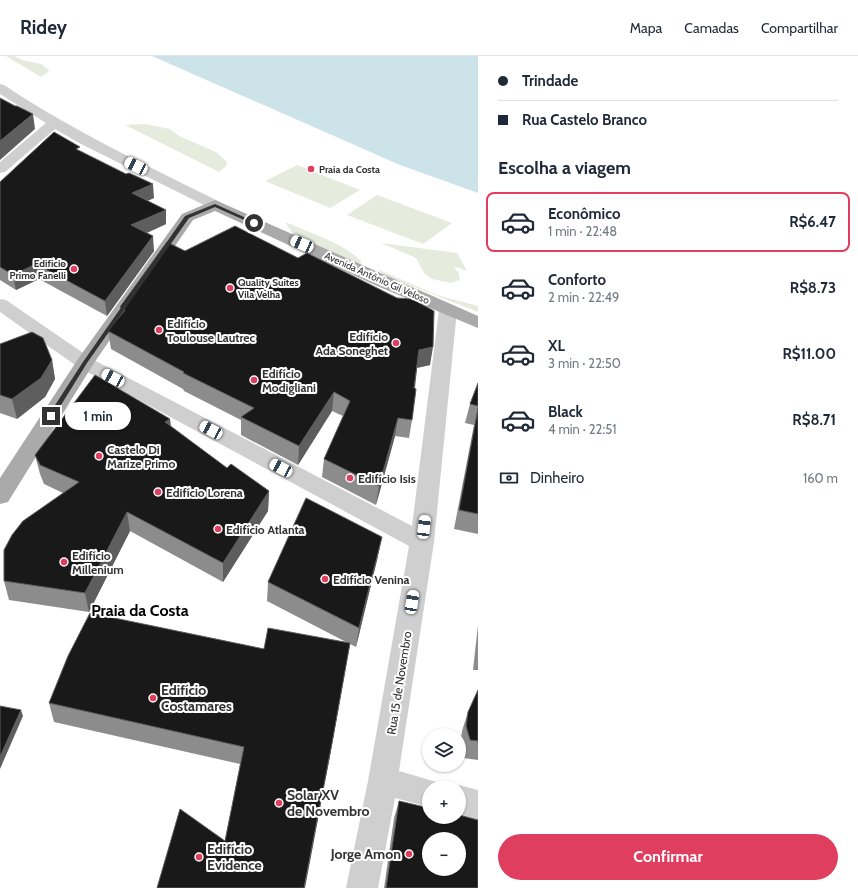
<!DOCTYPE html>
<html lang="pt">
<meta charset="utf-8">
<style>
body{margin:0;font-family:Cabin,sans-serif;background:#f2f2f3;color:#1f2937;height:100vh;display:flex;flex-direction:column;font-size:15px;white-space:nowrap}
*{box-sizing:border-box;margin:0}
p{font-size:13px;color:#747a83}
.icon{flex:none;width:22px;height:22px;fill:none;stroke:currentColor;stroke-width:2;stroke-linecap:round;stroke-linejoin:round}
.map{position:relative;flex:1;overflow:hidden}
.panel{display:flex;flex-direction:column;background:#fff;width:380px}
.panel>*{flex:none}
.banner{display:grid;align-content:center;height:88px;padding:0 20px;background:#fff}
.fabs{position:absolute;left:422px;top:672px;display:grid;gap:8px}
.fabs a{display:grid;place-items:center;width:44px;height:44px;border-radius:50%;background:#fff;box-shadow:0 1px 3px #0004;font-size:20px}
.end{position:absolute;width:18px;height:18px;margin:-9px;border:5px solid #323232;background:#fff;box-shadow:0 0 0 2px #fff}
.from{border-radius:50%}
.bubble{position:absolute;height:28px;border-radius:14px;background:#fff;box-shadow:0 1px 3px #0004;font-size:13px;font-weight:800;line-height:28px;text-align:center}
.car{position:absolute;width:12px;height:24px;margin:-12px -6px;border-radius:5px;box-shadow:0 0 3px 1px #0007;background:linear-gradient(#fff 24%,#345 0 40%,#fff 0 76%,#345 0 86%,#fff 0)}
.banner b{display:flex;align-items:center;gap:14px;height:38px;font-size:15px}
.banner b+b{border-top:1px solid #e0e1e3}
.banner i{width:10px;height:10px;background:#1f2937}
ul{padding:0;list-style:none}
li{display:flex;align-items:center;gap:12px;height:60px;margin:0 8px 6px;padding:0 12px;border:2px solid transparent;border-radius:8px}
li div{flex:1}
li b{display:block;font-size:15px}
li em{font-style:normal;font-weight:800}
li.selected{border-color:#df3e5f}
li>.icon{width:36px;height:36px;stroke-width:1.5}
h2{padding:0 20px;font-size:18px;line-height:48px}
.pay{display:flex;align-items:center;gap:10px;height:44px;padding:0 20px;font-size:15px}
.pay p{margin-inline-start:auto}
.primary-button{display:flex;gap:8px;margin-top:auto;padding:8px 20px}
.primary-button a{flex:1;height:46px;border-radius:24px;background:#df3e5f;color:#fff;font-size:16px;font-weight:800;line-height:46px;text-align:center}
header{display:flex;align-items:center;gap:24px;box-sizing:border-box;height:56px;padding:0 20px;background:#fff;border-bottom:1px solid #e0e1e3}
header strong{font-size:19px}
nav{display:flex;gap:22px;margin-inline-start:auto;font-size:14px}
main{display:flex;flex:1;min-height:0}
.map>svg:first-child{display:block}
.green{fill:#e7ebde}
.water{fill:#cce3ea}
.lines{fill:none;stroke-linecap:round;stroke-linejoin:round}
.minor{fill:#cfcfcf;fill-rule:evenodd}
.major{fill:#aaa;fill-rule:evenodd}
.wall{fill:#8c8c8c}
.shaded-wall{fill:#5e5e5e}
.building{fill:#191919;stroke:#5e5e5e;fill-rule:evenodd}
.route{fill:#323232}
.poi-dot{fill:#df3e5f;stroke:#fff;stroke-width:1.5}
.labels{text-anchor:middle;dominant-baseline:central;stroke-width:4;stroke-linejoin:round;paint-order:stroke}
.far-poi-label{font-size:10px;font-weight:bold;fill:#323232;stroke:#fff;text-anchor:start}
.far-street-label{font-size:10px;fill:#323232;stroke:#fff}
.poi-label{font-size:12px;font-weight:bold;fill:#323232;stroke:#fff;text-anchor:start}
.street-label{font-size:12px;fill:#323232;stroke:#fff}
.near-poi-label{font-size:14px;font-weight:bold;fill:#323232;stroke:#fff;text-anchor:start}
.district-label{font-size:16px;font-weight:bold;fill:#000;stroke:#fff}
</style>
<header>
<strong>Ridey</strong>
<nav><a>Mapa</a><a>Camadas</a><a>Compartilhar</a></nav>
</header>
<main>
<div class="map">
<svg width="478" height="832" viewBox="0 0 478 832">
<rect width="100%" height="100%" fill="#fff"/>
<g class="green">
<path d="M6,0h9l7,4 19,4 8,6 -1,2 -7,5z"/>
<path d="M145,68l25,5 9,7 37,16 11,10 -1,4 -7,6 -94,-47z"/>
<path d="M297,109l63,25 -30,18 -65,-27z"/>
<path d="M377,139l75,28 -29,21 -76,-29z"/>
<path d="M285,166c20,9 66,24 77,41l-3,1 -65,-28z"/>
<path d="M381,187l76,10 10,18 -13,-5 5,8 1,6 -9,3 -19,-4 -7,-5 -9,-16z"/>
<path d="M377,213l60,26 41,11v6l-94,-37z"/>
</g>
<path class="water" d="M152,0h326v137l-78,-28z"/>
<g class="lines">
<g class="minor">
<path d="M0,28l4,1c69,46 142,80 216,117l3,3 -3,3 -5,2 -5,-2 -131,-65 -24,-14 -50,43 -5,1v-11l46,-39 -46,-29z"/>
<path d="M0,243l6,1 86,59 320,167 27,-216 3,-4 6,-1 6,1 3,4 -23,232 -35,229 41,12 1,4h-12v20l-34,-9 -17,90h-32l22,-107 41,-235 -331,-179 -78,-55z"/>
<path d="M459,729l19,5v30l-19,-5v-28h-4z"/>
</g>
<path class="major" d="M215,144l263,116v12l-101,-42 -162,-75 -22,9 -99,143 -86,139 -8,2v-26l78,-119 104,-145z"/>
</g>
<g class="wall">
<path d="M81,95l73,47 -7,3 19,9v14l-19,9 7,18 -47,65 -68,-37 -23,11 -16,-10v-98z"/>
<path d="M185,195l245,114 -13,3 -5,52 -3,18 -14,-2 -19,69 -54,-28 2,-18 19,-43 -11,-5 -34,54 -57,-30v-15l-57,-29 -1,-2 -72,-40 -3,-18 13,-16 -1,-8z"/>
<path d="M0,288l52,16 3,19 -10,18 -28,22 -17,-6z"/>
<path d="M478,327v151l-24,-5 20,-104 -9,-2 5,-19z"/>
<path d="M170,363l1,7 56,42 42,23 -1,20 -45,71 -93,-51 -41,81 -80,-12 -5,-19 59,-88 -19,-9 -4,-10 -5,-19z"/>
<path d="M378,500l-22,91 -6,-3 -21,117 -104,80 15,-77 -186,-42 -5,-19 215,-54 84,-6 -81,-42 1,-19z"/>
<path d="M478,569v45h-5z"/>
<path d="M478,634v70l-15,-2 -3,-14 2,-13 6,-19z"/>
<path d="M399,745l79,87h-94l10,-70z"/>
</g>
<g class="shaded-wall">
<path d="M33,58l2,15 -35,31v-19z"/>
<path d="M153,128l1,14 -21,9 -1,-14z"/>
<path d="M166,154v14l-33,15 -2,-14z"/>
<path d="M153,180l1,15 -47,65 -2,-15z"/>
<path d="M36,208l3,15 -23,11 -3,-15z"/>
<path d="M433,291l-3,18 -14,3 3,-18z"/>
<path d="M52,304l3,19 -10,18 -28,22 -5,-20z"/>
<path d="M334,336l-2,19 -34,54 1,-19z"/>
<path d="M398,362l-3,18 -19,69 3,-19z"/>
<path d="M170,363l1,19 -6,-16z"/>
<path d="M269,435l-1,20 -45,71v-19z"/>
<path d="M127,456l3,19 -41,81 -4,-19z"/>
<path d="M382,481l-4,19 -22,91 3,-19z"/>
<path d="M350,587l-21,118 -24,127h-1z"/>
<path d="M21,654l2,6 -23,53v-12z"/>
</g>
<g class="building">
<path d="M0,42l15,8h2l16,8 -33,27z"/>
<path d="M54,76l26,15 -4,2 50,25 3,-1 24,11 -21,9 34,17 -35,15 22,11 -48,65 -69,-37 -23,11 -13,-8v-85z"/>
<path d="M235,170l63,32 9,-5 90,45 15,1 22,12 -1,36 -14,3 -5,38 2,1 -4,31 -14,-2 -19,68 -55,-27 26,-58 -16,-9 -35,54 -58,-29 13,-9 -71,-35 1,-1 -76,-41 17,-21 -5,-3 47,-65 18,9z"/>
<path d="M32,276l11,6 9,22 -11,18 -29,21 -12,-4v-51z"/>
<path d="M95,319l75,44 -5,3 62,46 4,-4 38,27 -46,72 -96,-51 -42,81 -81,-12v-31l8,-15 11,-14 56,-39 -39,-17 -5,-10z"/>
<path d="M478,327v23l-8,-2z"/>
<path d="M478,352v106l-19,-4z"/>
<path d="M306,442l76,39 -23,91 -91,-46z"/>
<path d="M90,557l174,36 4,-21 82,15 -18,100 -28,145h-147l23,-79 45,32 19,-94 -195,-44 19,-47z"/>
<path d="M478,634v51l-8,-1 -4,-14 2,-14z"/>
<path d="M0,650l21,4 -21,47z"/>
<path d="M399,745l30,7v9h30v-2l19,5v68h-92zM429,783h30v30h-30z"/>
</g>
<path class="route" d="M215,148l42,19 -4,1 -38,-17 -26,11 -102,145 -34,55h-4l-1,-2 35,-54 102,-146z"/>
<g class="poi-dot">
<circle cx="311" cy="113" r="4"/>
<circle cx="74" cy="213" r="4"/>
<circle cx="230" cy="232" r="4"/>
<circle cx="159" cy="274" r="4"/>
<circle cx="396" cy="287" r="4"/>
<circle cx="254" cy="324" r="4"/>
<circle cx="99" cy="400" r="4"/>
<circle cx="350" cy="422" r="4"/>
<circle cx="158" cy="436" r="4"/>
<circle cx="218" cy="473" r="4"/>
<circle cx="64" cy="506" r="4"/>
<circle cx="325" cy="523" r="4"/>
<circle cx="153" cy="642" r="4"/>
<circle cx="279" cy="747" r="4"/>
<circle cx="409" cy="798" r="4"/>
<circle cx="199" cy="801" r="4"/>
</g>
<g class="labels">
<g class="far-poi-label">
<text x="319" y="113">Praia da Costa</text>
<text x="66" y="207" text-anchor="end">Edifício<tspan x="66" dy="12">Primo Fanelli</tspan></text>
<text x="238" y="226">Quality Suites<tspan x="238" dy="12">Vila Velha</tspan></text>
</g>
<g class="far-street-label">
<text transform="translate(377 222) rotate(24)">Avenida Antônio Gil Veloso</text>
</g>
<g class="poi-label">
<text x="167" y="267">Edifício<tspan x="167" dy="14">Toulouse Lautrec</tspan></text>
<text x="388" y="280" text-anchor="end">Edifício<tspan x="388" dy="14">Ada Soneghet</tspan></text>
<text x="262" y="317">Edifício<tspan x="262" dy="14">Modigliani</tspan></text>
<text x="107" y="393">Castelo Di<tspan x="107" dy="14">Marize Primo</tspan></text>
<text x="358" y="422">Edifício Isis</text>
<text x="166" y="436">Edifício Lorena</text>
<text x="226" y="473">Edifício Atlanta</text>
<text x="72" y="499">Edifício<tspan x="72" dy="14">Millenium</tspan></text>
<text x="333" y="523">Edifício Venina</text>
</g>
<g class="street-label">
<text transform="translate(399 627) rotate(-81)">Rua 15 de Novembro</text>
</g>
<g class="near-poi-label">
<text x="161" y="634">Edifício<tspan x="161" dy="16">Costamares</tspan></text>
<text x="287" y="739">Solar XV<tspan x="287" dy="16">de Novembro</tspan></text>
<text x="207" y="793">Edifício<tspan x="207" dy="16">Evidence</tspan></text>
<text x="401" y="798" text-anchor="end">Jorge Amon</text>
</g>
<g class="district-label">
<text x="140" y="554">Praia da Costa</text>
</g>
</g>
</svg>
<div class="fabs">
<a><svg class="icon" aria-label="layers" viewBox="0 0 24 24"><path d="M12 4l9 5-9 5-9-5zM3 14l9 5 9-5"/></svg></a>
<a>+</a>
<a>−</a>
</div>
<i class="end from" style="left:254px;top:167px"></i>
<i class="end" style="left:51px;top:360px"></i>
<div class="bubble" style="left:65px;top:346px;width:66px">1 min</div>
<i class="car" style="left:136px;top:110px;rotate:296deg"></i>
<i class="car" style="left:302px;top:188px;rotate:294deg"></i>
<i class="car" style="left:113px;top:322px;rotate:298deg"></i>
<i class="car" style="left:211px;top:374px;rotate:298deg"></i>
<i class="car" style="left:281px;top:412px;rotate:298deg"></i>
<i class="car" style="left:424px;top:471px;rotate:7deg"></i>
<i class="car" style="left:412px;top:546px;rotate:9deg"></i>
</div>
<section class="panel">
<div class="banner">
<b><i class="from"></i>Trindade</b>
<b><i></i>Rua Castelo Branco</b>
</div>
<h2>Escolha a viagem</h2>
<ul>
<li class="selected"><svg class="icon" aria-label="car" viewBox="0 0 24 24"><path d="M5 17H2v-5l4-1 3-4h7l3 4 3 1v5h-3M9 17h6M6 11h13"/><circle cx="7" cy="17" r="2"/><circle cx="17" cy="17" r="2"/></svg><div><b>Econômico</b><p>1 min · 22:48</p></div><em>R$6.47</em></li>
<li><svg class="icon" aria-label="car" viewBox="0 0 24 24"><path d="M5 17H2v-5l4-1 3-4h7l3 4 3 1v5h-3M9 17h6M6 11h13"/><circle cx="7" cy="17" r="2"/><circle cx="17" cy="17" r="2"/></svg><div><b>Conforto</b><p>2 min · 22:49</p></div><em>R$8.73</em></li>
<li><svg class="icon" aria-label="car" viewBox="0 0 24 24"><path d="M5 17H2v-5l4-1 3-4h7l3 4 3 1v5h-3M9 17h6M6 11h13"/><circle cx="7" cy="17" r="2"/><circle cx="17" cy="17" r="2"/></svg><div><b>XL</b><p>3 min · 22:50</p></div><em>R$11.00</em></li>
<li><svg class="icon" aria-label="car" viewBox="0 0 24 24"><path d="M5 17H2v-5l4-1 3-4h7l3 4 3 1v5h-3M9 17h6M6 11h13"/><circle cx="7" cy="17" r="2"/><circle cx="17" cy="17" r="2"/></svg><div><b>Black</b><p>4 min · 22:51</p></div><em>R$8.71</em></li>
</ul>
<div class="pay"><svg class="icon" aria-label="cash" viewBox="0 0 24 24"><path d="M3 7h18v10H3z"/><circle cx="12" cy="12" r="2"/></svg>Dinheiro<p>160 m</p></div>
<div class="primary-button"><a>Confirmar</a></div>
</section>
</main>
